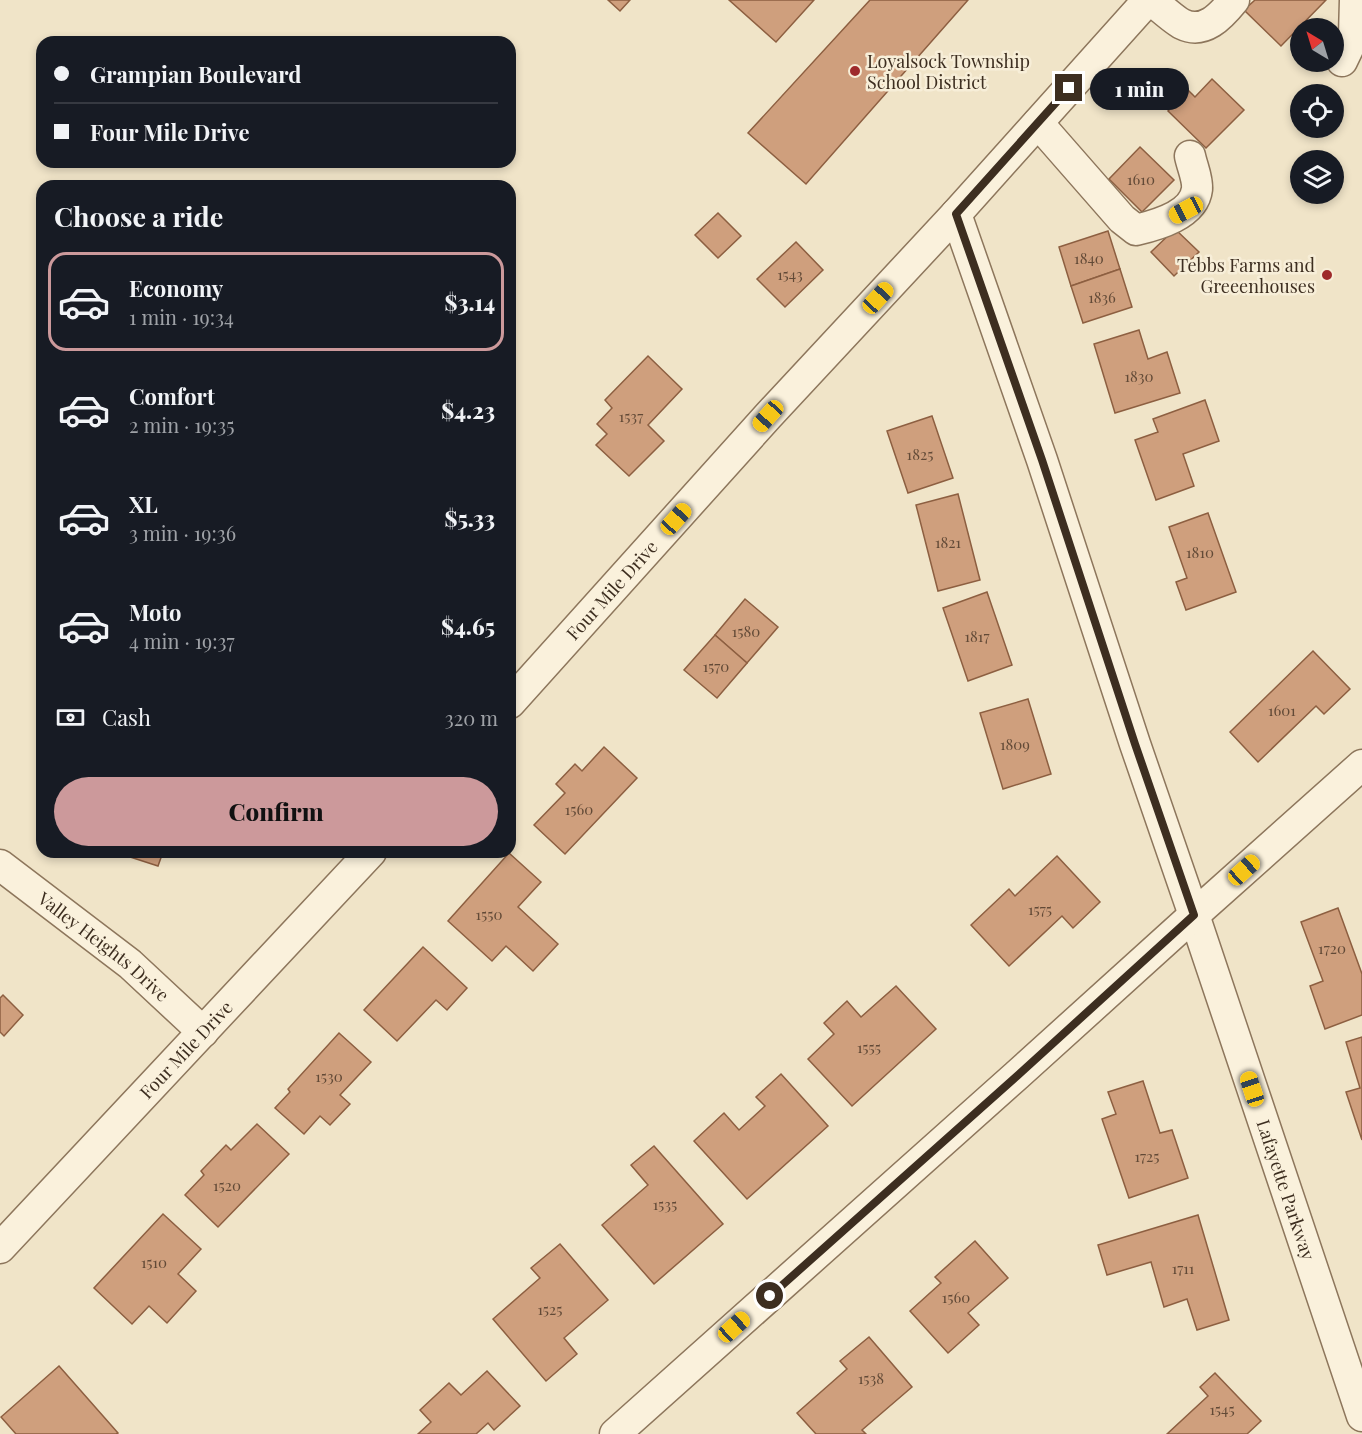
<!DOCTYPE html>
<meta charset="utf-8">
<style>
body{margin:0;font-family:"Playfair Display",serif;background:#242831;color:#f1f3f6;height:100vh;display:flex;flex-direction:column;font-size:22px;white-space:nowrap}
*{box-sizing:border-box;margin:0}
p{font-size:20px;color:#9ea1a6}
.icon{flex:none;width:33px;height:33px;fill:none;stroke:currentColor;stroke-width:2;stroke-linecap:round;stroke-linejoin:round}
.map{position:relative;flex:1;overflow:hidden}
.side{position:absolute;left:36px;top:180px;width:480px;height:678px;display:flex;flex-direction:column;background:#171b24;border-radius:18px;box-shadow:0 3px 9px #0003}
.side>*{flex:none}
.guide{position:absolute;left:36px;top:36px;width:480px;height:132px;border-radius:18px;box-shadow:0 3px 9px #0003;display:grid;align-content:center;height:132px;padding:0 18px;background:#171b24}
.needle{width:39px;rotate:322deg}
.buttons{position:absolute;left:1290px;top:18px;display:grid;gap:12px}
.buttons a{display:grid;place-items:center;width:54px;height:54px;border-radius:50%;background:#171b24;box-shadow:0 3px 9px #0003;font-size:30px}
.end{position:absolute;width:27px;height:27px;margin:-14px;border:8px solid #3d2e20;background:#fff;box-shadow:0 0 0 3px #fff}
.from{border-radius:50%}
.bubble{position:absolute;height:42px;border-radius:21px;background:#171b24;box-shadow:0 3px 9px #0003;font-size:20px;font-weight:800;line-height:42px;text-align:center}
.car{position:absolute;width:18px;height:36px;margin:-18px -9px;border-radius:8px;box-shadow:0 0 4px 2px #0007;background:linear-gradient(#f5c518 24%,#345 0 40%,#f5c518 0 76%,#345 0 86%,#f5c518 0)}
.guide b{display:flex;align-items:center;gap:21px;height:57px;font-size:22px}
.guide b+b{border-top:2px solid #363941}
.guide i{width:15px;height:15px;background:#f1f3f6}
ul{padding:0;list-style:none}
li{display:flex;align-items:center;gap:18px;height:99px;margin:0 12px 9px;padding:0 6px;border:3px solid transparent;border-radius:18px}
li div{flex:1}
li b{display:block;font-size:22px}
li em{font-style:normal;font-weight:800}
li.active{border-color:#cc999b}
li>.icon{width:54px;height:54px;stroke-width:1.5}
h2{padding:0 18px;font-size:27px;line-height:72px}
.pay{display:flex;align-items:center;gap:15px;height:66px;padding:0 18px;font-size:22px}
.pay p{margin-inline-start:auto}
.action{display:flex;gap:12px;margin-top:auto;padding:12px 18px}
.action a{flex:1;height:69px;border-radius:36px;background:#cc999b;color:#111;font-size:24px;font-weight:800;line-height:69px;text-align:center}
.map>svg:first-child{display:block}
.building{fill:#cf9f7d;stroke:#8d5f41;stroke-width:1.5}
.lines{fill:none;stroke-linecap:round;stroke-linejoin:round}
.minor-casing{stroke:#8d765c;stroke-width:33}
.minor{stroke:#faf1dc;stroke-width:30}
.route{stroke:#3d2e20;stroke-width:8}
.poi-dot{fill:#9e2a2b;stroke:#f7eed8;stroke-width:2}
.labels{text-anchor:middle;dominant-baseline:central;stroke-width:5;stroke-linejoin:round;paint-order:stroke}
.number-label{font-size:15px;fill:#624a37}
.poi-label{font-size:18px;fill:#3d2e20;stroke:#f7eed8;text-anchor:start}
.street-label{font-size:18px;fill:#3d2e20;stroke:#f7eed8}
</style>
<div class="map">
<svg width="1362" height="1434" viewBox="0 0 1362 1434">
<rect width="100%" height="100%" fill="#f0e4c8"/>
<g class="building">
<path d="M608,0h22l-10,11z"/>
<path d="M729,0h85l-38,42z"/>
<path d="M870,0h98l-162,184 -58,-51z"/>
<path d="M1255,0h71l-45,46 -37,-36z"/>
<path d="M1212,79l32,31 -38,38 -38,-37 20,-21 7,7z"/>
<path d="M1140,147l34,33 -32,32 -33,-33z"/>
<path d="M718,213l23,23 -23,22 -23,-23z"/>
<path d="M1175,229l24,23 -25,24 -23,-24z"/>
<path d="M1108,231l12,38 -49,17 -12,-39z"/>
<path d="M796,242l27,28 -38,37 -28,-28z"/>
<path d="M1120,269l12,38 -49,16 -12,-37z"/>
<path d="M1139,330l9,29 19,-7 13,41 -65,20 -21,-69z"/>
<path d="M648,356l34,33 -34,36 16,16 -35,35 -33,-31 11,-11 -10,-10 15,-16 -7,-8z"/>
<path d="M1205,400l14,41 -36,13 11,32 -38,14 -21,-60 23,-8 -5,-13z"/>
<path d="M932,416l21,62 -45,15 -21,-62z"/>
<path d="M958,494l22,86 -42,11 -22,-86z"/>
<path d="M1208,513l28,79 -50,18 -10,-28 11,-4 -18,-51z"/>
<path d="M987,592l25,73 -44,16 -25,-73z"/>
<path d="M745,599l33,28 -31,36 -32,-28z"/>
<path d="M715,635l32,28 -30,35 -33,-28z"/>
<path d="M1313,651l37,38 -26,25 -8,-8 -58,56 -28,-30z"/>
<path d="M1028,699l23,75 -48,15 -23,-76z"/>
<path d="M604,747l33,31 -72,76 -31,-29 31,-32 -9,-9 19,-20 7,7z"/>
<path d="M128,852h35l-5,14 -31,-10z"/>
<path d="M509,853l32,29 -23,25 40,37 -25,27 -27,-25 -14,15 -44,-40z"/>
<path d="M1057,856l43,46 -27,26 -11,-12 -53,50 -38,-41 38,-36 6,7z"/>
<path d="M1338,908l24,66v41l-37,14 -15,-43 13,-5 -22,-59z"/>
<path d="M423,947l44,41 -20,22 -11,-10 -39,41 -33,-31z"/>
<path d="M896,986l40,43 -84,77 -44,-47 26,-25 -10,-11 23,-22 14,16z"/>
<path d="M3,995l20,20 -19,21 -4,-4v-34z"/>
<path d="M339,1033l32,29 -31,33 10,9 -20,21 -10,-9 -16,18 -29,-26 15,-16 -2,-3z"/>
<path d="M1362,1037v103l-16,-48 14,-4 -14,-46z"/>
<path d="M781,1074l47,52 -81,73 -53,-58 30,-28 15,17 26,-24 -9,-9z"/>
<path d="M1143,1081l17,52 12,-3 16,48 -59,20 -27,-79 14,-5 -8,-22z"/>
<path d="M257,1124l32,30 -71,73 -33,-32 19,-20 -3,-4 25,-26 5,5z"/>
<path d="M654,1146l69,78 -69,60 -52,-59 46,-40 -17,-20z"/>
<path d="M163,1214l38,35 -23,25 18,17 -29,32 -18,-17 -17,18 -38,-36z"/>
<path d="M1198,1215l31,105 -32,10 -10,-31 -23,8 -13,-45 -44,13 -9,-30z"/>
<path d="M975,1241l33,37 -40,35 11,12 -31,28 -38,-42 31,-28 -6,-6z"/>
<path d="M560,1244l48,56 -44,38 13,16 -31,27 -53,-62 47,-41 -9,-10z"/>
<path d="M869,1337l43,50 -50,43 4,4h-50l-19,-21 50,-44 -7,-8z"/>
<path d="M59,1366l59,67 -2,1h-100l-15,-17z"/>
<path d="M487,1371l33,35 -26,24 -6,-7 -12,11h-58l13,-12 -11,-12 29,-27 12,12z"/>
<path d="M1215,1373l46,48 -14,13h-80l41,-38 -8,-9z"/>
</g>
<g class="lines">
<g class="minor-casing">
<g id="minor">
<path d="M1151,0c8,6 23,20 31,24 22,11 39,-8 52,-24"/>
<path d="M1342,61l12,-25 1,-36"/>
<path d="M1038,123l84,96 14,11c21,-5 58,-15 61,-41 1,-10 -5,-23 -7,-33"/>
<path id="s1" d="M956,214l86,246 93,284 59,171 168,501"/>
<path id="s2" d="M510,703l258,-287 188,-202 192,-214"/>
<path id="s3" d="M0,865l130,99 73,68"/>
<path id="s4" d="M0,1248l371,-396"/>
<path d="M615,1434l401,-358 178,-161 168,-150"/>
</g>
</g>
<use href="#minor" class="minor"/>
</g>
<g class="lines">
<path class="route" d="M770,1296l247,-220 177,-161 -59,-171 -93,-284 -86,-246 113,-126"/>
</g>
<g class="poi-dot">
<circle cx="855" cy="71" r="6"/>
<circle cx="1327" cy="275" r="6"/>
</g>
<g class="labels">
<g class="number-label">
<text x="1141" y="179">1610</text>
<text x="1089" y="258">1840</text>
<text x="790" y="274">1543</text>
<text x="1102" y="297">1836</text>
<text x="1139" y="376">1830</text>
<text x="631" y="416">1537</text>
<text x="920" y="454">1825</text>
<text x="948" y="542">1821</text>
<text x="1200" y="552">1810</text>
<text x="746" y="631">1580</text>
<text x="977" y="636">1817</text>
<text x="716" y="666">1570</text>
<text x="1282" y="710">1601</text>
<text x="1015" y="744">1809</text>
<text x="579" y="809">1560</text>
<text x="1040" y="909">1575</text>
<text x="489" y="914">1550</text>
<text x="1332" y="948">1720</text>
<text x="869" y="1047">1555</text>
<text x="329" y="1076">1530</text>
<text x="1147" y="1156">1725</text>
<text x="227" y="1185">1520</text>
<text x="665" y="1204">1535</text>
<text x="154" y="1262">1510</text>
<text x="1183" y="1268">1711</text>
<text x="956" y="1297">1560</text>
<text x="550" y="1309">1525</text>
<text x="871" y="1378">1538</text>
<text x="1222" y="1409">1545</text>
</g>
<g class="poi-label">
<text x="867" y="61">Loyalsock Township<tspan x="867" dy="21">School District</tspan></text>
<text x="1315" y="265" text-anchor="end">Tebbs Farms and<tspan x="1315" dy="21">Greeenhouses</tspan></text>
</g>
<g class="street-label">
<text stroke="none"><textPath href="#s2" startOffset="152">Four Mile Drive</textPath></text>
<text stroke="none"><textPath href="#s3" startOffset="132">Valley Heights Drive</textPath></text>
<text stroke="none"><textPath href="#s4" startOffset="272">Four Mile Drive</textPath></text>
<text stroke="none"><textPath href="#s1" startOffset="1030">Lafayette Parkway</textPath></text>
</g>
</g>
</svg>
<div class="buttons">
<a><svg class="needle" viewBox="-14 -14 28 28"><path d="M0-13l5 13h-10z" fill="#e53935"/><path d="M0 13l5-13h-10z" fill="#9ea1a6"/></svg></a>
<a><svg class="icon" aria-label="locate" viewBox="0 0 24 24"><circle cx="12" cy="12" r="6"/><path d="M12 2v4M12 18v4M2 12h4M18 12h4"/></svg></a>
<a><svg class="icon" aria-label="layers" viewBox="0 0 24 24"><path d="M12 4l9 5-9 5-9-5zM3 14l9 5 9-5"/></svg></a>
</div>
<i class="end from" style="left:770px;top:1296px"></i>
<i class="end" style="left:1069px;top:88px"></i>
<div class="bubble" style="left:1090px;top:68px;width:99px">1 min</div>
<i class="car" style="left:1186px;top:210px;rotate:242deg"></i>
<i class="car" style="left:878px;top:298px;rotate:43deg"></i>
<i class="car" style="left:768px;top:416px;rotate:222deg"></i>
<i class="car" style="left:676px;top:519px;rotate:42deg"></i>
<i class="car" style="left:1244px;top:870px;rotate:48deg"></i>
<i class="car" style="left:1252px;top:1089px;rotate:342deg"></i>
<i class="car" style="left:734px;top:1327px;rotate:48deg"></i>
<div class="guide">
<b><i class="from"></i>Grampian Boulevard</b>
<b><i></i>Four Mile Drive</b>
</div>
<section class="side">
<h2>Choose a ride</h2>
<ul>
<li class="active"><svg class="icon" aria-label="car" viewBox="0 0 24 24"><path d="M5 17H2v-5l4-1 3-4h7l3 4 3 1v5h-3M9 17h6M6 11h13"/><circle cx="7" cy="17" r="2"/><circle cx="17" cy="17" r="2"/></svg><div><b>Economy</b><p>1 min · 19:34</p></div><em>$3.14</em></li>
<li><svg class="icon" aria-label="car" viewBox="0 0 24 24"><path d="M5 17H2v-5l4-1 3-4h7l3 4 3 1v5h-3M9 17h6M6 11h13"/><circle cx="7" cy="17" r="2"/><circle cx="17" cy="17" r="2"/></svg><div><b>Comfort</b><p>2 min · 19:35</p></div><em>$4.23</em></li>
<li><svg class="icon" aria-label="car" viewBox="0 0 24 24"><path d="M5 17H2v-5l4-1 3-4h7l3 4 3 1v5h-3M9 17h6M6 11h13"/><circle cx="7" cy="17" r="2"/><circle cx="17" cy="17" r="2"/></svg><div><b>XL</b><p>3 min · 19:36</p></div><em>$5.33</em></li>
<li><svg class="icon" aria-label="car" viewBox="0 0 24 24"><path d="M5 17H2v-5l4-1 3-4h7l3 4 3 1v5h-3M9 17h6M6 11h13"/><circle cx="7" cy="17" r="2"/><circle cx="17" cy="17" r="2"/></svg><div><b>Moto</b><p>4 min · 19:37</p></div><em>$4.65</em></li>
</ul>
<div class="pay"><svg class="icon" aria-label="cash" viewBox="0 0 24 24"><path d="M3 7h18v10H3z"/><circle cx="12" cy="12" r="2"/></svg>Cash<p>320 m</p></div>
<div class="action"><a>Confirm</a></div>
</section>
</div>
